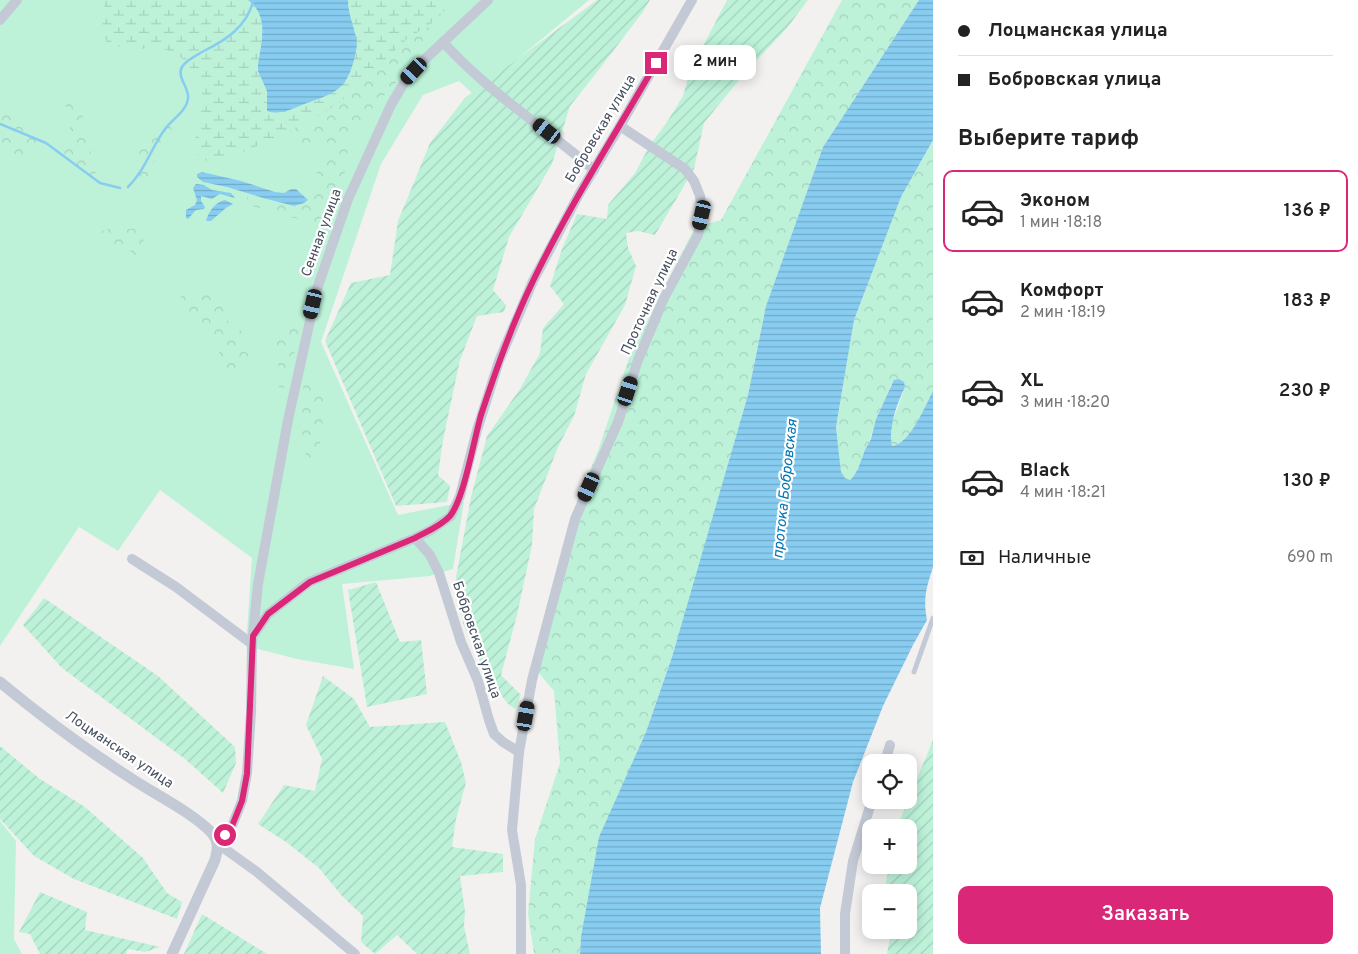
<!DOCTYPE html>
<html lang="ru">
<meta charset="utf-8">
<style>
body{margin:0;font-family:Overpass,sans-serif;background:#f6f6f6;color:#222;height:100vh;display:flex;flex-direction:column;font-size:19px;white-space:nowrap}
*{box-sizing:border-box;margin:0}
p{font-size:16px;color:#767676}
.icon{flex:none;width:28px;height:28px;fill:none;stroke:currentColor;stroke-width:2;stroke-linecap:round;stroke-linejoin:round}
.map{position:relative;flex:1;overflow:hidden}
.details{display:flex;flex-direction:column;background:#fff;width:425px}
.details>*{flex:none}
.banner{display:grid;align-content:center;height:110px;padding:0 25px;background:#fff}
.tools{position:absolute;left:862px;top:754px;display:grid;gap:10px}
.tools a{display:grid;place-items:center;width:55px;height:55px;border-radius:10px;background:#fff;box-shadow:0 2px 12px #0003;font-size:25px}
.end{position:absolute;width:22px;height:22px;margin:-11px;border:6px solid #db2777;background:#fff;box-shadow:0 0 0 2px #fff}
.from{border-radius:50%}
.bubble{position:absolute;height:35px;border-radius:10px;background:#fff;box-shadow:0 2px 12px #0003;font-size:16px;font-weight:600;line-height:35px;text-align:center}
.car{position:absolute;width:15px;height:30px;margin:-15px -8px;border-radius:6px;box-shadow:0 0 4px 1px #0007;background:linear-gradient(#222 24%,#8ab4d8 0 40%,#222 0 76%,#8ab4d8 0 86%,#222 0)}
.banner b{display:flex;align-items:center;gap:18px;height:48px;font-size:19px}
.banner b+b{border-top:1px solid #e0e0e0}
.banner i{width:12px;height:12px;background:#222}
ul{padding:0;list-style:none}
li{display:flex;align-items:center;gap:15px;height:82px;margin:0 10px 8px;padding:0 15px;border:2px solid transparent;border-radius:10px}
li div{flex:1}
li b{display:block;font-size:19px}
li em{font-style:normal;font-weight:600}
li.on{border-color:#db2777}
li>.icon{width:45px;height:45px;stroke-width:1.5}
h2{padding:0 25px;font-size:22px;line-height:60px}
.pay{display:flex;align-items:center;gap:12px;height:55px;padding:0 25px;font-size:19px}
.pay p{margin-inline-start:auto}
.cta{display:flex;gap:10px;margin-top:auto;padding:10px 25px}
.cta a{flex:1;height:58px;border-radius:10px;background:#db2777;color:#fff;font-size:20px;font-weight:600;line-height:58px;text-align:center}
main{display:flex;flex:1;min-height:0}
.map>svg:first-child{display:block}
.grass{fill:#bdf2d9}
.forest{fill:url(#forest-crowns)}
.wetland{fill:url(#wetland-marsh)}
.garden{fill:url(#garden-furrows)}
.water{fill:url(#water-rules)}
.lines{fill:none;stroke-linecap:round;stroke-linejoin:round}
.stream{stroke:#88cdf1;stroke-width:2.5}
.service{stroke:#c3cad6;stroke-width:5}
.minor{stroke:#c3cad6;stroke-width:10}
.tertiary{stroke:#c3cad6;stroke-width:11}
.route{stroke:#db2777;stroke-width:6}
.labels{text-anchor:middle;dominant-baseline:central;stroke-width:4.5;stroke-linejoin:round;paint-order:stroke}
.street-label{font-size:14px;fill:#47505f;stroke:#fff}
.water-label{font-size:15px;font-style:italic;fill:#0478b5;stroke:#fff}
</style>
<main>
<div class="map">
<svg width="933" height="954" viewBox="0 0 933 954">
<defs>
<pattern id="forest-crowns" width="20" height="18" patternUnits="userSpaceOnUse" patternTransform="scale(1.25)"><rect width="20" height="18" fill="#bdf2d9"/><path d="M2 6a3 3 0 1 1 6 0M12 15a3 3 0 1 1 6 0" fill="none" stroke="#a4d1bd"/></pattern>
<pattern id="wetland-marsh" width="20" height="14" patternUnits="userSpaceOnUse" patternTransform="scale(1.25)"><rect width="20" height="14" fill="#bdf2d9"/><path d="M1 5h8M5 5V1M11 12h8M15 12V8" fill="none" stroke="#a4d1bd"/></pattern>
<pattern id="garden-furrows" width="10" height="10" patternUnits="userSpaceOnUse" patternTransform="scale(1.25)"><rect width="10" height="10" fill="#bdf2d9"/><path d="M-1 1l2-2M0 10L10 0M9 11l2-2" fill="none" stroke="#a4d1bd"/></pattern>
<pattern id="water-rules" width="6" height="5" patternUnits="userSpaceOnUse" patternTransform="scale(1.25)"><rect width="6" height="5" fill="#88cdf1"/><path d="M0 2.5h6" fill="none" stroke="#71a9c6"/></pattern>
</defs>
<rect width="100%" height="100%" fill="#f3f1f0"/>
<g class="grass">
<path d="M0,0h589l-115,95 -15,-14 -36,14 -42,69 -60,178 77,173 66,-13 -11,67 -23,7 -88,8 12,85 -57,-10 -51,-13 6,-88 -92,-68 -42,61 -39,-24 -79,119z"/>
<path d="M0,821l16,20 -2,98 8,15h-22z"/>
</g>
<g class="forest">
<path d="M842,0h77l-96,147 -57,159 -18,89 -46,162 -30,100 -26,75 -65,205 -1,17h-46l-6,-40 7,-75 25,-76 -6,-72 -22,-26 39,-148 28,-69 31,-93 65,-128 26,-7z"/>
<path d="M427,27l11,6 -1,10 -32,25 -10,16 -34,36 -13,29 -2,21 -21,46 -6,9 -75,-21 5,-10 14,4 44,4 10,-7c2,-10 -1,-19 0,-29l8,-6 4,-9 -4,-9c-21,-3 -21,10 -40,-9l58,-32 8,-7 17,-20 17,-14 24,-23z"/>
<path d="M68,93l5,1 10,23v16l7,14 2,15 6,8c-11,16 -37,-7 -42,-19 2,-10 13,-14 14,-23 2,-12 -10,-24 -2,-35z"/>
<path d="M0,105l7,7 10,4 8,7 10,1 3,4 2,19 -11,13 -13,-5 -16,-13z"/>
<path d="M163,123l8,3 2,9 -13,23 -7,4 -4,8v9l-4,8h-6l-5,-6c2,-21 6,-52 29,-58z"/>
<path d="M933,140v251c-8,15 -23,53 -41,55v-23l13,-36 -14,-2c-3,11 -10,21 -14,32 -4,14 -16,55 -27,63l-5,-1 -4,-7 -5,-45 18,-107 47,-123z"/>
<path d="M143,225l5,7 -5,6 4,16 -8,5 -10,-9 -11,-2 -17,-8v-9c15,-5 27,2 42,-6z"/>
<path d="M189,292l6,5c5,-1 11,-4 16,-4 17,-2 19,12 13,25l16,11 12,21 -3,8 3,8 -4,8 -19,1 -19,-43 -29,-26v-10z"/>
<path d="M294,325l4,4 2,10 -8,19 -7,25 -2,11 -4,-7 -1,-25 -5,-10v-11l6,-9z"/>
<path d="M306,379h5l5,2 9,17 2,9 -1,5 -4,4 1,15 -3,10 1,15 -2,5 -4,4 -6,-3 -10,-24v-15l6,-22 -2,-17z"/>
</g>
<path class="wetland" d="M105,0h143c22,17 13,42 10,65 1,17 11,20 8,41l23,5 36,-14 5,-3 21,-23 6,-27 -8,-32 -1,-12h103l-9,14 -8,7 -7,6 -18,10 -24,23 -17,14 -17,20 -27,19 -39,20 -37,17 -31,10 -10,1 -9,-6c-6,-17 1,-31 4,-49 2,-11 -1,-20 -6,-29 -9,-18 -22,-28 -42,-29 -4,-1 -8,1 -12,1 -12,-1 -23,-2 -34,-5 -10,-19 -4,-25 -3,-44z"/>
<g class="garden">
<path d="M597,0h53l-8,13 -48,63 -24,30 -18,58 -43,73 -16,53 13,15 -2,7 -27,4 -17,44 -17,80 -5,35 12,11 -3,16 -51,4 -71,-165 26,-58 39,-8 8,-54 32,-78 35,-45z"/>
<path d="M727,0h81l-21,28 -43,46 -40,49 -10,46 -39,66 -17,-4 -12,2 2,15 8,18 -11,39 -39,69 -12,42 -16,31 -24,62 -2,36 -15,70 -16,60 20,20 -6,14 -8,-6 -23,-34 -21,-46 -7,-46 15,-80 16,-61 33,-47 20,-36 3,-25 21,-24 -14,-18 12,-37 15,-35 30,5 1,-14 27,-32 15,-28 17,-23 16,-26 7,-25z"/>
<path d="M376,582l24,60 21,-2 6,54 -60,13 -19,-117z"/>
<path d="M44,598l114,78 77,71 1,16 -13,30 -38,-34 -123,-91 -39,-43z"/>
<path d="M323,676l31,23 16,28 75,-5 16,40 5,21 -10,36 -4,28 51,7v18l-43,4 5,36 -1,14 6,28h-53l-20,-19 -22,19 -14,-12 2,-26 -21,-20 -23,-28 -33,-26 -28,-18 26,-39 31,6 7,-32 -16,-34z"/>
<path d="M933,740v214h-46l3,-16v-8h19v-38h-22l-1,-11 4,-16h19v-37l-12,-1z"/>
<path d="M0,746l40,33 45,28 58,51 24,35 15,9 -5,17 -103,-40 -40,-23 -34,-37z"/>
<path d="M40,892l47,20 -2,18 75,17 -15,5 -17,-3 -2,5h-86l-10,-20 -11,-2z"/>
<path d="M202,914l65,40h-83z"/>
</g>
<g class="water">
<path d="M248,0h100c0,13 5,24 8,37 2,8 0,15 -2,23 -8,30 -19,33 -47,43 -14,5 -26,13 -40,8v-20l-9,-20v-6c3,-23 12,-48 -10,-65z"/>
<path d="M919,0h14v140l-32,57 -47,123 -18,107 5,45 4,6 5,2 3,-3 5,-8 7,-19 6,-11 5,-20 18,-39 5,-1 5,3 1,5c-9,19 -16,38 -13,59 18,-2 33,-40 41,-55v176c-7,22 -10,31 -6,53l-14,25 -30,61 -30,76 -33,126 1,46h-241l1,-17 18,-100 47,-105 26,-75 76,-262 18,-89 57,-159z"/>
<path d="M202,172l39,9 34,11 9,1 7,-4h5l12,11 -4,3 -10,3 -31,-8 -36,-11 -24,-5 -6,-5v-3z"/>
<path d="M196,184l8,1 8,5 19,3 4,5 -15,-4 -8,5 -11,-3v5l4,6 -1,2 -8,1 -8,9 -2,-1v-8l9,-5 2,-5 -4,-12z"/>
<path d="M225,200l8,4 -7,4 -15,13h-5c3,-10 9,-19 19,-21z"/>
</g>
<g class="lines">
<g class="stream">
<path d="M0,124l46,19 54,40 20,5"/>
<path d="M128,187c18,-18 23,-39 37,-58 7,-10 21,-17 23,-30 2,-11 -12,-22 -6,-32 4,-7 15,-12 22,-16 22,-11 42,-24 49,-49"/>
</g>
<path class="service" d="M914,672l19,-54"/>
<g class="minor">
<path d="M0,20l17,-20"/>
<path d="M443,42c44,49 101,85 151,128"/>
<path d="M415,538l15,17 9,18 22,69 17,39 11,39 5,14 9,8 16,10 -7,78 9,55v69"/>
<path d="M132,559l44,28 76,57"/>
<path d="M255,633l13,-19 41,-32 106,-44 16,-8 20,-14 9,-20 17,-66 22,-69 34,-80 45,-85 42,-70 72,-126"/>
<path d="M519,752l13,-72 43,-161 43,-97 20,-62 26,-62 34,-63 4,-20 -2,-19 -6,-15 -9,-12 -65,-43"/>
<path d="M885,762l5,-17"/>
<path d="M355,954l-98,-82 -39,-28 14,-18 10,-25 5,-28 4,-61 1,-68 6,-60 30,-164 29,-131 31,-90 43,-94 14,-24 18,-20 65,-61"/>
<path d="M845,954v-40l8,-53 19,-61"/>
</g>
<path class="tertiary" d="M0,682c41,34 84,66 129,95 25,17 61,34 82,55 8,9 7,17 4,28l-43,94"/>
</g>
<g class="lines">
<path class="route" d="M225,835l7,-9 10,-25 5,-27 6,-138 15,-22 42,-32 105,-44c11,-6 26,-12 35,-22 14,-17 24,-77 31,-101 15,-46 31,-91 52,-134 36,-75 82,-146 123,-218"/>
</g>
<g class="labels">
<g class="street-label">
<text transform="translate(601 129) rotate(-59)">Бобровская улица</text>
<text transform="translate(322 233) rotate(-70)">Сенная улица</text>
<text transform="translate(650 302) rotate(-65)">Проточная улица</text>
<text transform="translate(476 640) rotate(71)">Бобровская улица</text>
<text transform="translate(119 750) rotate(34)">Лоцманская улица</text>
</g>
<g class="water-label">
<text transform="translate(786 489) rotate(-84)">протока Бобровская</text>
</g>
</g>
</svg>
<div class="tools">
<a><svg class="icon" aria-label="locate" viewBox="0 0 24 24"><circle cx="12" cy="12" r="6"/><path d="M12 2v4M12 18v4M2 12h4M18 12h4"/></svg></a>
<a>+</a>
<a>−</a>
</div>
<i class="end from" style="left:225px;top:835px"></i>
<i class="end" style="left:656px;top:63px"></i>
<div class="bubble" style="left:674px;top:45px;width:82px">2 мин</div>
<i class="car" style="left:414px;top:71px;rotate:223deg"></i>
<i class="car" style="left:547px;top:131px;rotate:308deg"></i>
<i class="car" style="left:702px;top:215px;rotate:193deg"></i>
<i class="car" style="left:313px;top:304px;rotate:193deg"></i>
<i class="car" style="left:628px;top:391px;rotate:18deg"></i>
<i class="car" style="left:589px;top:487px;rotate:204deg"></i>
<i class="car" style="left:526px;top:716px;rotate:10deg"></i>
</div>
<section class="details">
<div class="banner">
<b><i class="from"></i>Лоцманская улица</b>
<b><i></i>Бобровская улица</b>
</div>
<h2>Выберите тариф</h2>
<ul>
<li class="on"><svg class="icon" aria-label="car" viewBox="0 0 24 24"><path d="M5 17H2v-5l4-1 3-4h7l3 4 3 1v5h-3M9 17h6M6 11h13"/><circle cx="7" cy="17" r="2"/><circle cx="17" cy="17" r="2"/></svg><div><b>Эконом</b><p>1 мин · 18:18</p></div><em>136 ₽</em></li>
<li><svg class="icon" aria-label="car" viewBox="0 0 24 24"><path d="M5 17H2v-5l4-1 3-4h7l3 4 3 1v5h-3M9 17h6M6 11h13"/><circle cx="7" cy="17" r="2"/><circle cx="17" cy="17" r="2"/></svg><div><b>Комфорт</b><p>2 мин · 18:19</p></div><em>183 ₽</em></li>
<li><svg class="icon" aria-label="car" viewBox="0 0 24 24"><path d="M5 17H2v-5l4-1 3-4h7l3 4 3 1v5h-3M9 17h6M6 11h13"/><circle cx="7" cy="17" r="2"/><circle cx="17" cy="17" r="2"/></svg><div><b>XL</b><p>3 мин · 18:20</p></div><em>230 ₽</em></li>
<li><svg class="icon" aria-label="car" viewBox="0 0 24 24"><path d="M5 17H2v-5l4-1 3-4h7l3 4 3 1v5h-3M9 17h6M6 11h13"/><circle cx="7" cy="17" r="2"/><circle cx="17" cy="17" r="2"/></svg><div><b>Black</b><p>4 мин · 18:21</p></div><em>130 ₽</em></li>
</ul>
<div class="pay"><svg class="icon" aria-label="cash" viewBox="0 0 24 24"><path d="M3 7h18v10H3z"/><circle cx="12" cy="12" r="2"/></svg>Наличные<p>690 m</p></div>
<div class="cta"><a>Заказать</a></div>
</section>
</main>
